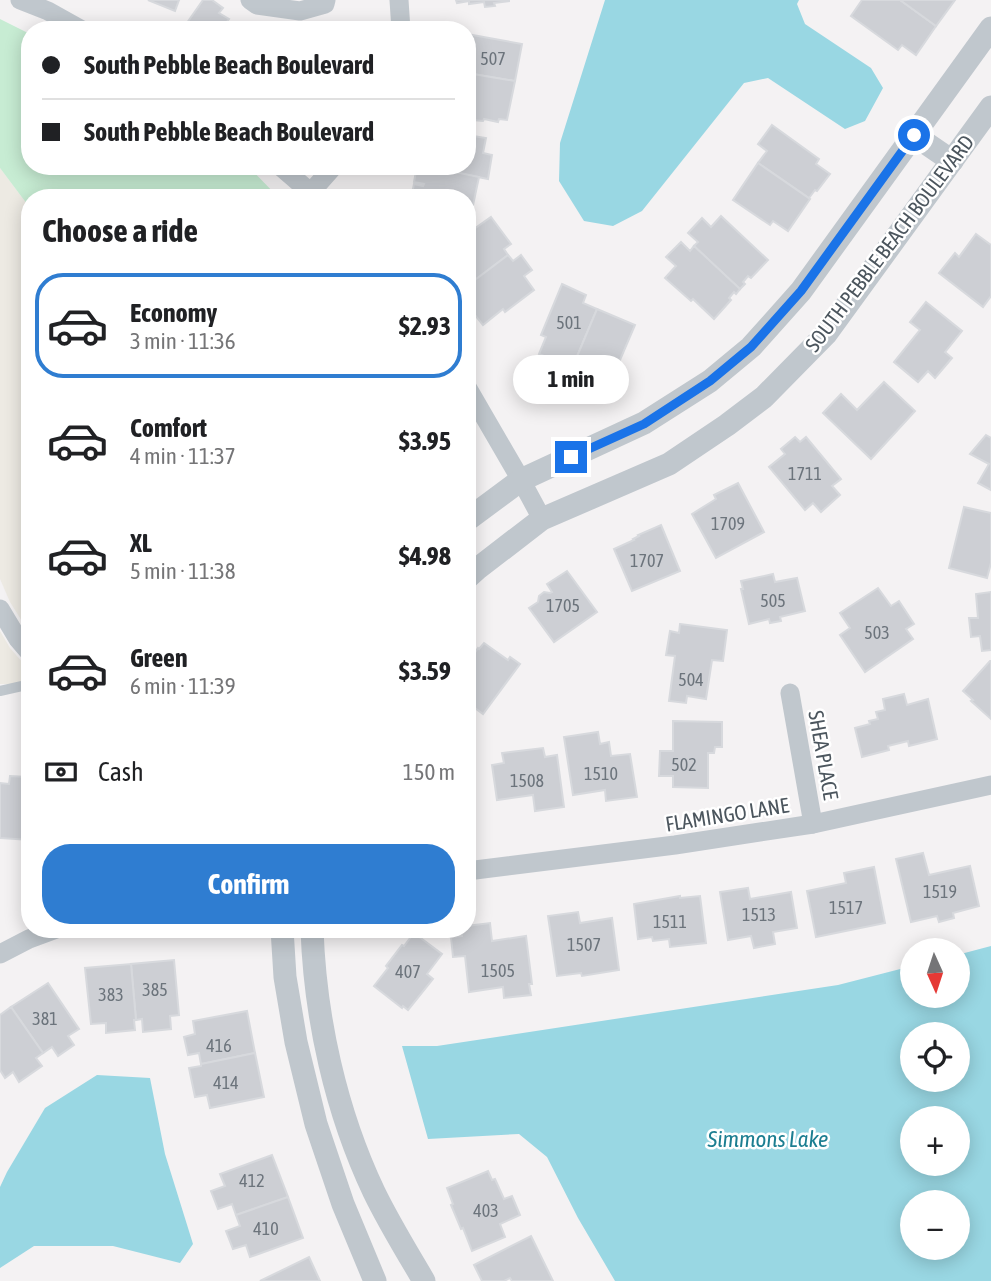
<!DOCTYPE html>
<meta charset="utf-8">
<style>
body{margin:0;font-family:"Asap Condensed",sans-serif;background:#f6f6f6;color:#202124;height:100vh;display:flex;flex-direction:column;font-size:26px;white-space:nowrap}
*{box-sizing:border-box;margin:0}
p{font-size:23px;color:#757577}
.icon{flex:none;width:38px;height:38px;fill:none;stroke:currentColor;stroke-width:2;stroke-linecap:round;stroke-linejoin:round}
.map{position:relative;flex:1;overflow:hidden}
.details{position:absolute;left:21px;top:189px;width:455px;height:749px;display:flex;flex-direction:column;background:#fff;border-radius:28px;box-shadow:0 4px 18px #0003}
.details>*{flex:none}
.banner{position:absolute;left:21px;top:21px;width:455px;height:154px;border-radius:28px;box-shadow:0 4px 18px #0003;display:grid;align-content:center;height:154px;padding:0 21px;background:#fff}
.needle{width:46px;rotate:177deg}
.controls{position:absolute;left:900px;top:938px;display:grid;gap:14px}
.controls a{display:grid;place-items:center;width:70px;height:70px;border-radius:50%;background:#fff;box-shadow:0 4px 18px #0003;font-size:35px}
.end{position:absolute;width:32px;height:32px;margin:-16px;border:9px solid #1a73e8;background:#fff;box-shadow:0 0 0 4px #fff}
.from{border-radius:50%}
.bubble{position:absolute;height:49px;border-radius:24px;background:#fff;box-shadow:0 4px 18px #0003;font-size:23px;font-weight:700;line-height:49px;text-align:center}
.banner b{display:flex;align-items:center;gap:24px;height:66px;font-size:26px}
.banner b+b{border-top:2px solid #e0e0e0}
.banner i{width:18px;height:18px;background:#202124}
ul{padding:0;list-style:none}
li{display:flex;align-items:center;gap:21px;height:105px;margin:0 14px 10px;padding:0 7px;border:4px solid transparent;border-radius:28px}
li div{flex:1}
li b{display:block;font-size:26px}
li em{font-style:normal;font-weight:700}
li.current{border-color:#2f7dd1}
li>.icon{width:63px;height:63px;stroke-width:1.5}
h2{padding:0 21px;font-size:32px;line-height:84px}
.pay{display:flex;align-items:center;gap:18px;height:77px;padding:0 21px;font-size:26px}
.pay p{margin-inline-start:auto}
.button{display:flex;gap:14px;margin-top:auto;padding:14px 21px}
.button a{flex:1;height:80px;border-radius:28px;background:#2f7dd1;color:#fff;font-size:28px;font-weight:700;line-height:80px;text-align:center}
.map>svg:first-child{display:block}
.commercial{fill:#edeae3}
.green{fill:#c7ecd3}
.water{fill:#99d7e3;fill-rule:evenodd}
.building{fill:#cdcfd4;stroke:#d7d9dd;stroke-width:2}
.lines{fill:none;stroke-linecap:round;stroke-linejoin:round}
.service{stroke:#c0c7cd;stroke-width:10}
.minor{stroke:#c0c7cd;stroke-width:19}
.tertiary{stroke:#c0c7cd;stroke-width:23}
.route{stroke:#1a73e8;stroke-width:9}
.labels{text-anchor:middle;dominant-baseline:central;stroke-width:5;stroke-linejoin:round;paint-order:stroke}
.number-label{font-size:18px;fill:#6c747c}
.street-label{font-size:21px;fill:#4c565e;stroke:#fff}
.water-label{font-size:23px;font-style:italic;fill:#1c7e91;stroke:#fff}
</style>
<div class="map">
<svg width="991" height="1281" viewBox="0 0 991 1281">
<rect width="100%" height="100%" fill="#f4f2f3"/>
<g class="commercial">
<path d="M0,168l30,40v426l-20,-32 -10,-23z"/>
<path d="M0,631l10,17 20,23v13h-30z"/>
</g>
<path class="green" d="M0,19l30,15v132h218l31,32h-249v10l-30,-40z"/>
<g class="water">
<path d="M605,0h194l-2,4 8,20 66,44 12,20 -18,33 -20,8 -77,-51 -24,5 -102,128 -29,15 -29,-5 -25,-40 1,-38z"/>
<path d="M991,946v335h-376l-37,-63 -31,-61 -28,-23 -91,5 -26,-93h35l401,-61 74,-19v30h45v-41zM912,1034h45v46h-45zM912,1118h45v46h-45zM912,1202h45v46h-45z"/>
<path d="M97,1075l53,3 15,76 28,90 -13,19 -67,-17h-79l-34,22v-81l7,-15 38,-64z"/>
</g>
<g class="building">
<path d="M148,0h31l-4,11z"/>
<path d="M203,0h9l11,8 -4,5 10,6 -3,4 9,7h-53z"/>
<path d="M456,0h53v1l-15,2 1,3 -10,1 -1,-5 -15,2v-3l-12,2z"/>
<path d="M862,0h38l36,26 -20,29 -14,-10 -4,5 -47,-34z"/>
<path d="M900,0h55l-19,26z"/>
<path d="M467,34l55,10 -7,37 -48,-8z"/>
<path d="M467,73l48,8 -8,39 -8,-1 -1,3 -14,-3 -1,2 -10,-1 1,-6 -7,-2z"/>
<path d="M772,125l47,34 -3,5 14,10 -13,17 -2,-1 -6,8 -51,-35 9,-12 -9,-7z"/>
<path d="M467,135l19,3 -3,15 9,2 -4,24 -60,-12 39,-1z"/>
<path d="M758,163l52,36 -22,32 -15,-10 -3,4 -37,-25z"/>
<path d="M417,166h9l53,11 -7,33 -5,-2v-10h-56l3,-14 9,2 1,-2 -10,-2z"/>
<path d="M721,216l47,44 -17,18 -3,-2 -5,6 2,2 -5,5 -46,-43 4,-4 -10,-9 14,-15 9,9z"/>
<path d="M491,217l20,27 -7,5 4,6 -41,31v-52z"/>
<path d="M976,234l15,11v51l-8,11 -44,-34 16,-20 4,4z"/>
<path d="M681,242l9,9 4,-5 46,43 -4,5 -2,-2 -5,6 2,2 -17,19 -21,-20 -2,2 -26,-23 11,-12 -10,-9z"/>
<path d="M508,255l5,6 8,-6 11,15 -8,6 10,14 -29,22 -2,-3 -20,16 -16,-20 3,-1 -3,-4v-14z"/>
<path d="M562,284l24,11 -3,8 14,6 -24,57 -6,-3 -1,2 -27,-11 7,-17 -5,-2z"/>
<path d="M926,302l36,29 -17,21 7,6 -17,20 -7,-7 -10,11 -24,-20 26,-32 -10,-8z"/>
<path d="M597,309l38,16 -18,42 -6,-2 -6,16 -25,-10v-2l-7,-3z"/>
<path d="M884,382l31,29 -44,48 -48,-46 18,-19 16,16z"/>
<path d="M986,435l5,3v52l-13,-7 11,-19 -19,-10z"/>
<path d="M795,437l5,5 6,-5 35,42 -9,7 8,9 -19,17 -8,-9 -8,7 -36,-43 16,-13 -4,-5z"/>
<path d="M738,483l26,49 -48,26 -24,-44 24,-15 -2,-4z"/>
<path d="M964,507l27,6v50l-4,15 -38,-10z"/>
<path d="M661,525l19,46 -48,20 -18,-42 20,-9 -1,-1 6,-3 -1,-1z"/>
<path d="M567,571l30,41 -43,30 -25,-34 9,-6 1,-6 5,-4 6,1 2,-1 -5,-8z"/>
<path d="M773,574l2,8 22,-4 8,33 -25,6 1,4 -11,2 -1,-4 -20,5 -8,-35h2l-2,-8z"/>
<path d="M878,588l13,18 8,-5 15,23 -8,5 7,10 -48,33 -25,-37 10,-7 -10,-15z"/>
<path d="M991,592v58l-9,1 -2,-15 -9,1 -2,-19h9l-2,-24z"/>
<path d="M680,624l47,6 -4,31 -11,-1 -6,39 -19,-3 -1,7 -17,-2 6,-45 -9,-1 4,-24 9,2z"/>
<path d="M484,643l24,17 2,-3 10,7 -37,50 -16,-12v-37l11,-17 1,1z"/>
<path d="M990,661h1v58l-20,-18 2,-1 -10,-9z"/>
<path d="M904,694l3,11 21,-6 9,40 -28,7 -1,-5 -20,5 1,4 -27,7 -7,-29 15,-4 -1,-3 9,-2 -2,-7 9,-2 -2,-11z"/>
<path d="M673,721l49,1v25h-7l-1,6h-6v35l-35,-1v-11h-14l1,-25h13z"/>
<path d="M598,732l2,12 9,-2 2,14 19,-2 7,43 -31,4 -1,-11 -32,5 -9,-58z"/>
<path d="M543,748l2,9 12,-2 7,52 -29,4 -2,-16 -36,5 -5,-35 12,-2 -2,-10z"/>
<path d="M10,776l17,1 -1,7h4v56l-30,-2v-55l9,1z"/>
<path d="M923,853l6,22 41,-9 9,40 -26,7 1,5 -15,4 -2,-6 -26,6 -15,-63z"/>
<path d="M874,867l11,56 -69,14 -9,-46 39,-8 -2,-10z"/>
<path d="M748,888l2,11 41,-7 6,36 -24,4 2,12 -21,4 -3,-12 -23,4 -8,-48z"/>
<path d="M680,896v2l20,-2 6,47 -36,4 -1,-8 -16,2 -1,-4 -14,2 -4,-35z"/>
<path d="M578,912l2,11 32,-5 7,52 -37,6 -1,-3 -24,3 -9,-60z"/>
<path d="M490,923l2,18 34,-5 6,48h-3l2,11 -27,3 -1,-11 -34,5 -4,-36 -12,1 -2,-20 11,-1 -1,-7h6v-3z"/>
<path d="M414,933l28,21 -15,20 6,5 -25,31 -5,-4 -1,2 -28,-22 14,-18 -2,-2 16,-21 2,1z"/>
<path d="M174,960l5,55 -9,1 1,13 -28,3 -1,-13 -6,1 -5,-56z"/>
<path d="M131,964l5,56h-2l1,10 -29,3v-10l-15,1 -6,-56z"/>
<path d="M48,983l31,46 -11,7 6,9 -16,11 -6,-9 -9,6 -32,-46z"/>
<path d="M11,1007l32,46 -7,5 6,8 -23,16 -6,-10 -8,6 -5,-8v-55z"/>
<path d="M247,1011l8,42 -54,11 -2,-11 -11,2 -4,-18 11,-3 -2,-13z"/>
<path d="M255,1053l9,44 -54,11 -3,-13 -12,2 -6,-29 12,-2v-2z"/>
<path d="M272,1155l16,42 -52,18 -4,-11 -14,5 -7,-18 14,-5 -5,-12z"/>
<path d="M488,1171l4,9 3,-1 9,20 8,-3 8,19 -20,9 5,13 -33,14 -9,-23 -2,1 -10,-24 2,-1 -6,-16z"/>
<path d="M288,1197l15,41 -53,19 -4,-12 -13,4 -7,-18 14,-5 -4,-11z"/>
<path d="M531,1236l22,45h-41l-2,-3 -6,3h-22l-8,-16z"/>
<path d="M309,1257l11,24h-60z"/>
</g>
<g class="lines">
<path class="service" d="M0,691l22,-5 8,-4"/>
<g class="minor">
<path d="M20,0l28,11 34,19"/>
<path d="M250,0l7,5 43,6 25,-7 1,-4"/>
<path d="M399,0l2,30"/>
<path d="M280,166l37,32"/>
<path d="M311,192l23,-26"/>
<path d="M467,387l54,93 21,39"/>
<path d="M0,609l18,30 12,14"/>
<path d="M790,693l23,131"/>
<path d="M467,871l208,-26 138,-21 178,-39"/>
<path d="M0,954l29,-15 27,-10"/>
</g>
<g class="tertiary">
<path d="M914,135l38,26"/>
<path d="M467,520l54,-40 123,-57 66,-42 41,-34 50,-56 190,-263"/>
<path d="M467,578l10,-9 65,-50 127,-55 58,-39 37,-28 62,-63 165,-227"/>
<path d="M282,929l3,48 11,65 20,82 27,80 32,77"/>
<path d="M312,929c3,89 24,183 62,263 15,31 33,60 50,89"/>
</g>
</g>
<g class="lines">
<path class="route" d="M571,457l73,-33 66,-43 41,-34 50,-56 113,-156"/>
</g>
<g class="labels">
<g class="number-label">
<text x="493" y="58">507</text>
<text x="569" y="322">501</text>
<text x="805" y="473">1711</text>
<text x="728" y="523">1709</text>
<text x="647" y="560">1707</text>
<text x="773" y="600">505</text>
<text x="563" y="605">1705</text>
<text x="877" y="632">503</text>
<text x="691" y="679">504</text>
<text x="684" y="764">502</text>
<text x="601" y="773">1510</text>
<text x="527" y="780">1508</text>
<text x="940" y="891">1519</text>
<text x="846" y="907">1517</text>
<text x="759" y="914">1513</text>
<text x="670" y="921">1511</text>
<text x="584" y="944">1507</text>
<text x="498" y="970">1505</text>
<text x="408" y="971">407</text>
<text x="155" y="989">385</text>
<text x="111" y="994">383</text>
<text x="45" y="1018">381</text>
<text x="219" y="1045">416</text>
<text x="226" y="1082">414</text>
<text x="252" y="1180">412</text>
<text x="486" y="1210">403</text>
<text x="266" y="1228">410</text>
</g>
<g class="street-label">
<text transform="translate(889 243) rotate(-53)">SOUTH PEBBLE BEACH BOULEVARD</text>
<text transform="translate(824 755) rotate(80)">SHEA PLACE</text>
<text transform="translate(727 814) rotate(-9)">FLAMINGO LANE</text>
</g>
<g class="water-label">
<text x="768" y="1139">Simmons Lake</text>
</g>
</g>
</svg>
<div class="controls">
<a><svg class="needle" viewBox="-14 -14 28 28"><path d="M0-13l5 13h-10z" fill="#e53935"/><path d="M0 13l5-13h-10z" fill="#757577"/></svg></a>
<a><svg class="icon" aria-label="locate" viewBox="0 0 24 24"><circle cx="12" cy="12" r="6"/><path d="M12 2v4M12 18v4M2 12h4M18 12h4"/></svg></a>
<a>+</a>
<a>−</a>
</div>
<i class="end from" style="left:914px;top:135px"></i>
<i class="end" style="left:571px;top:457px"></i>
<div class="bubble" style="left:513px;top:355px;width:116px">1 min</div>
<div class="banner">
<b><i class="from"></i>South Pebble Beach Boulevard</b>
<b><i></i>South Pebble Beach Boulevard</b>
</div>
<section class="details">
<h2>Choose a ride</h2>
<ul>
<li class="current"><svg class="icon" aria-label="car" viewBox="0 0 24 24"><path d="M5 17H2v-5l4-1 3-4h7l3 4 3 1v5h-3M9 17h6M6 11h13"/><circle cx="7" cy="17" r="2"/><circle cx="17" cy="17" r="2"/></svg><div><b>Economy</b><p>3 min · 11:36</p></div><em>$2.93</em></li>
<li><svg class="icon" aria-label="car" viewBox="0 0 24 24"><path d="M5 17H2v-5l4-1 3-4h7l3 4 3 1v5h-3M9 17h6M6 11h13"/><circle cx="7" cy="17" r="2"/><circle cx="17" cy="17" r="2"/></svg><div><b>Comfort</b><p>4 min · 11:37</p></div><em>$3.95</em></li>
<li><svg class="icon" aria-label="car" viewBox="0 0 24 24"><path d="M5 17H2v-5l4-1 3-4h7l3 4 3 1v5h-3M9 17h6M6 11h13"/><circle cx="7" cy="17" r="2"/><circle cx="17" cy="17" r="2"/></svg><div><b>XL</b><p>5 min · 11:38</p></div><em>$4.98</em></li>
<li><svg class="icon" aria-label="car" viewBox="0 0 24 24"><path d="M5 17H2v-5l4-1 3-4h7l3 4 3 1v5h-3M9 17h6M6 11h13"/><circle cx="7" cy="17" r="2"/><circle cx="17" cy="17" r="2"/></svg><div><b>Green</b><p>6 min · 11:39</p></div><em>$3.59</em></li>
</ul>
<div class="pay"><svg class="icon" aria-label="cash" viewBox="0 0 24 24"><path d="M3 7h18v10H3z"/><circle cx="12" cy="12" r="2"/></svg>Cash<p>150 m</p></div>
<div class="button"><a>Confirm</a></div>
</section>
</div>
